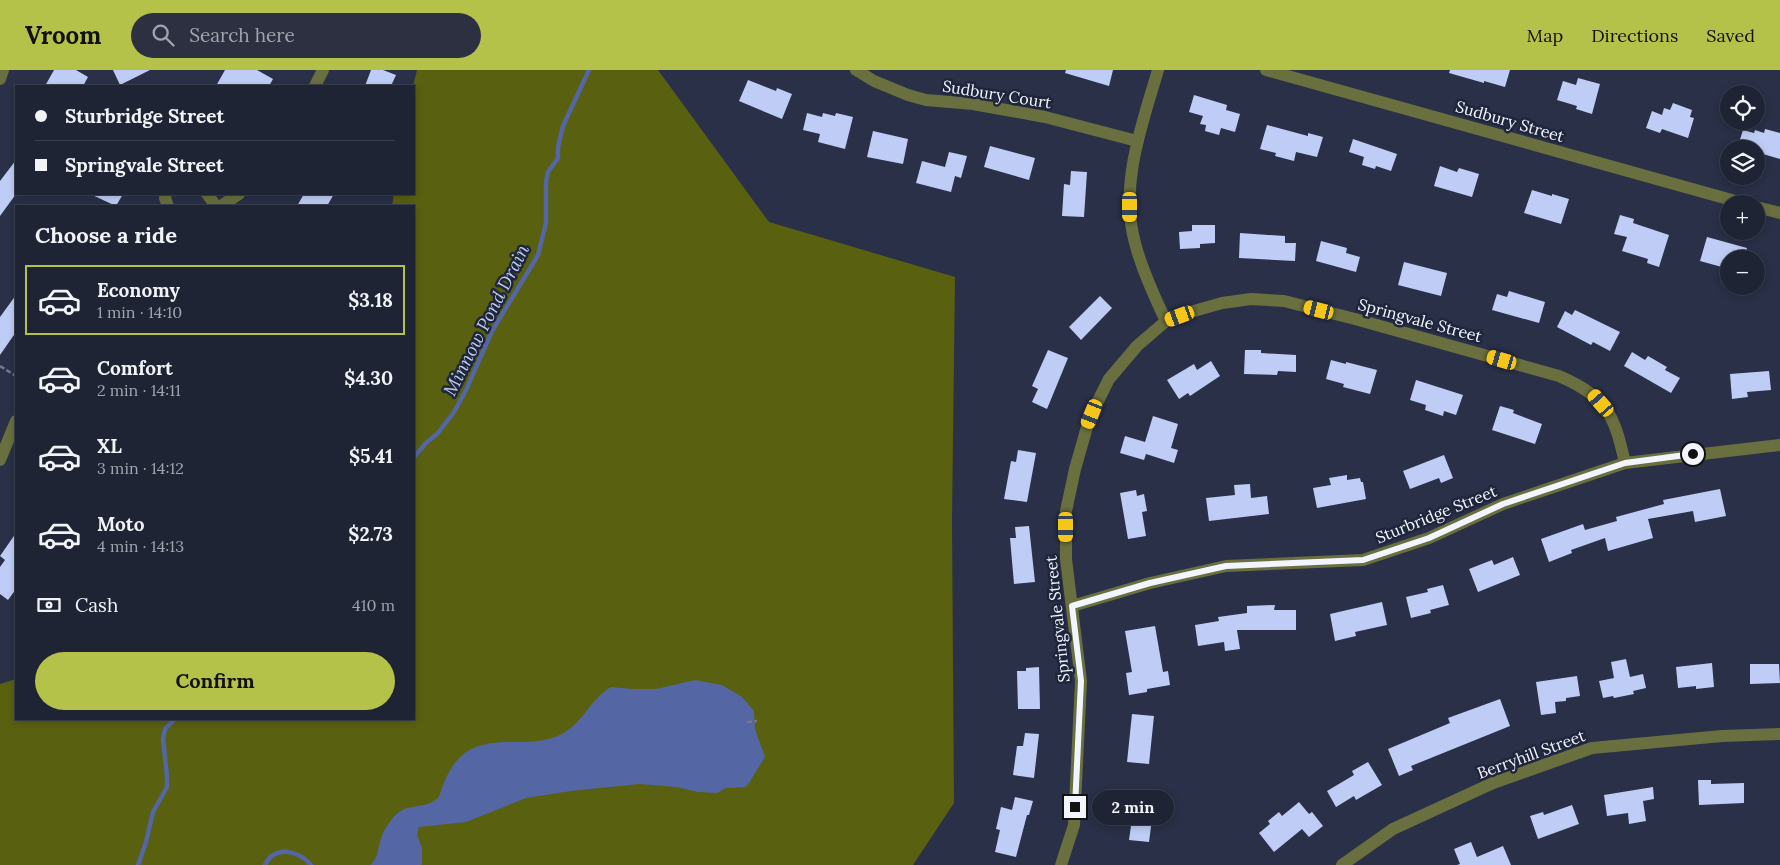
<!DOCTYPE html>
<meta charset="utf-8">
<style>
body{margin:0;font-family:Lora,serif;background:#2c3041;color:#f1f3f6;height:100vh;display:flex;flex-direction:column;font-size:19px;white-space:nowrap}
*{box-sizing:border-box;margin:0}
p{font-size:16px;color:#a1a4ad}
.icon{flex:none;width:28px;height:28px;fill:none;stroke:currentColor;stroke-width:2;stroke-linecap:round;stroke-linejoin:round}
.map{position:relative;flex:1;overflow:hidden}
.sheet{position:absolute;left:15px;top:135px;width:400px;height:515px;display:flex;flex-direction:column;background:#1f2435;border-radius:0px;box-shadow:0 2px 8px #0003,0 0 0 1px #3c4150}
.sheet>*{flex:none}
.guide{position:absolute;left:15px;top:15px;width:400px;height:110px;border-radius:0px;box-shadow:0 2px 8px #0003,0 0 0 1px #3c4150;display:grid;align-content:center;height:110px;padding:0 20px;background:#1f2435}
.buttons{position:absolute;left:1720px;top:15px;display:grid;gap:10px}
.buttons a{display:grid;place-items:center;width:45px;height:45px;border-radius:50%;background:#1f2435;box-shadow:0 2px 8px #0003,0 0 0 1px #3c4150;font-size:25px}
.end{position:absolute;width:22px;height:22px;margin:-11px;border:6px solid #f2f5fe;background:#111;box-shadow:0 0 0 2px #111}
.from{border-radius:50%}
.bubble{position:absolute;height:35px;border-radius:18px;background:#1f2435;box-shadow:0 2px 8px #0003,0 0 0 1px #3c4150;font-size:16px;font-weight:700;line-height:35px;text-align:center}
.car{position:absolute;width:15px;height:30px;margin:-15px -8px;border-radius:6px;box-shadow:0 0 4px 1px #0007;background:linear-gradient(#f5c518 24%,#345 0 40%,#f5c518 0 76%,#345 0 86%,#f5c518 0)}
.guide b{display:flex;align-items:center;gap:18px;height:48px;font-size:19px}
.guide b+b{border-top:1px solid #3c4150}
.guide i{width:12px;height:12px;background:#f1f3f6}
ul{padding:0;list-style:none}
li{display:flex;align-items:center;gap:15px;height:70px;margin:0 10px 8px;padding:0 10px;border:2px solid transparent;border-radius:0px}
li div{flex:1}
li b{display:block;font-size:19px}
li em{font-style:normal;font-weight:700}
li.on{border-color:#b5c249}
li>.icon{width:45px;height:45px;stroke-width:1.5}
h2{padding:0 20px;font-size:22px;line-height:60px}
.pay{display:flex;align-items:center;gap:12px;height:55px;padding:0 20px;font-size:19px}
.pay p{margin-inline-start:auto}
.primary-button{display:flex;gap:10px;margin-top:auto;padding:10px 20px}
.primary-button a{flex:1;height:58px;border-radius:30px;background:#b5c249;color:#111;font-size:20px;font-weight:700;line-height:58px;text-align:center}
header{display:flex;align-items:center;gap:30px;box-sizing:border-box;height:70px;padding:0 25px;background:#b5c249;color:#111}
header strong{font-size:24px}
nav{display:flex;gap:28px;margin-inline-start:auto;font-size:18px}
.search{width:350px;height:45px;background:#2c3041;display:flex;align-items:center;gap:12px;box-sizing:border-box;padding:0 18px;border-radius:28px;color:#a1a4ad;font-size:19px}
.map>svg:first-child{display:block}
.forest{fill:#596010}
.water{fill:#5466a3}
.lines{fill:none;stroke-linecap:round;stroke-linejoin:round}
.stream{stroke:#5466a3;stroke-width:4.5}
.building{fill:#bfcdf6}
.path{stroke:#74798b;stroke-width:2.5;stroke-dasharray:5 2.5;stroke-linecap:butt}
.minor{stroke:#696f3e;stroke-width:12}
.route{stroke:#f2f5fe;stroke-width:6}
.labels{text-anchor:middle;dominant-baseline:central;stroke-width:5;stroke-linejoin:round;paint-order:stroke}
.street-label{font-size:16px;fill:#f2f5fe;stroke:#1f263c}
.water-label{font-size:18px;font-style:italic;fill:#bfccef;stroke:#1f263c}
</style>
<header>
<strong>Vroom</strong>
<div class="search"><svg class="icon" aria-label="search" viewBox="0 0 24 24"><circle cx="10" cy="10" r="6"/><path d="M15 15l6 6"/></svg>Search here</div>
<nav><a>Map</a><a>Directions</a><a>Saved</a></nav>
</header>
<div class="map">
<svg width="1780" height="795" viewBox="0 0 1780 795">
<rect width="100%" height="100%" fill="#293047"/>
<path class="forest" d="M417,0h241l111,152 186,55 -3,244 2,282 -41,62h-913v-181l16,-5v40h398v-513h-22l2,-12h20l-1,-108z"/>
<path class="water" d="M695,610l27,5 20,12 12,14 1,18 10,28 -16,26 -4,4 -19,1 -9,5 -19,-1 -22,-5 -37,-3 -68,7 -45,7 -60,24 -47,5 -2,8 5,13v17h-52c9,-6 8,-22 13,-32 3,-6 10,-17 16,-21 10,-8 28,-3 40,-15 13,-41 29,-56 74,-55 18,0 32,0 49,-8 21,-11 29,-36 49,-47l22,2h23z"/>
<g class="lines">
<g class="stream">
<path d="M414,387l12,-14 12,-10 16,-21 12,-22 26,-59 46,-76 8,-32v-41l2,-10 10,-14v-11l5,-21 26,-56"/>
<path d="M138,795l8,-23 7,-30 14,-25v-11l-4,-37 2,-10 10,-10"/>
<path d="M265,795c10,-21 34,-14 46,0"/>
</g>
</g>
<g class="building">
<path d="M54,0h22l12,7 -5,9h-38z"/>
<path d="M113,0h37l-30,15z"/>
<path d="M225,0h32l16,9 -4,7h-53z"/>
<path d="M371,0h12l13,5 -5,11h-26z"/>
<path d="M1066,0h47l-4,16 -44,-13z"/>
<path d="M1450,0h60l-5,17 -21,-6v2l-35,-10z"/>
<path d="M1578,8l22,6 -8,30 -16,-5 1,-3 -20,-6 6,-19 13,4z"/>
<path d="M748,10l28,11 1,-3 15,6 -10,25 -43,-18z"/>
<path d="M1194,25l33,10 -1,5 14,4 -5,18 -14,-4 -2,7 -14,-4 1,-6 -6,-1 3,-8 -14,-4z"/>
<path d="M1673,33l19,7 -2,7 4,1 -6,20 -26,-9 -2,4 -14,-5 6,-17 10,4 2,-7 6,2z"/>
<path d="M807,43l15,4 1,-4 12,3 1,-3 17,4 -8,32 -27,-7 2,-8 -17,-4z"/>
<path d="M1267,55l41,11v-3l15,4 -6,20 -21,-5 -2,9 -19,-5 1,-3 -16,-4z"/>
<path d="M1765,59l15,4v26l-24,-7v-3h-19l6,-19 11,3 1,-3 9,3z"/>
<path d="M873,61l35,8 -5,25 -36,-7z"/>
<path d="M1353,69l44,15 -6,17 -15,-5 -1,3 -13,-4 2,-8 -15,-5z"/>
<path d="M990,76l45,12 -6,22 -45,-13z"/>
<path d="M949,82l18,4 -6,22 -6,-2 -4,16 -35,-9 6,-22 23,6z"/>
<path d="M16,90v34l-16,22v-35z"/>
<path d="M1440,96l17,6 2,-4 20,6 -7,23 -38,-11z"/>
<path d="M1071,101l16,1 -3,45 -22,-1 2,-32 6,1z"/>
<path d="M1532,120l20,6v-2l17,5 -8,25 -37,-11z"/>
<path d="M90,124h33l-7,12z"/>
<path d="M304,124h30l-7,12h-30z"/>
<path d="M1620,145l14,4 -1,4 36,12 -10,32 -12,-4 1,-4 -26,-8 5,-14 -13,-3z"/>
<path d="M1192,155h23v18l-15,1v4l-20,1 -1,-17 13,-1z"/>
<path d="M1240,163l45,3v7h11l-1,18 -56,-3z"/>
<path d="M1707,167l40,11 -3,11h-15v10l-29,-8z"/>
<path d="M1321,171l26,7 -1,5 14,4 -4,15 -40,-11z"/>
<path d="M1404,192l43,11 -6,23 -43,-11z"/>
<path d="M1509,221l36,11 -6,21 -47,-13 5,-16 10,3z"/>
<path d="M16,225v37l-16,23v-38z"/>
<path d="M1100,226l12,12 -31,32 -12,-13z"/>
<path d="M1575,240l45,22 -10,19 -17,-9 -2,3 -34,-18 8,-16 7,4z"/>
<path d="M1048,280l20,8 -21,51 -15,-7 6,-13 -6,-3z"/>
<path d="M1245,280h16v3l35,2v17l-18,-1 -1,4 -33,-1z"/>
<path d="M1632,282l13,8 3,-4 19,11 -2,3 15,8 -9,15 -47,-27z"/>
<path d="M1331,290l15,4v-2l31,8 -7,24 -27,-7 1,-3 -18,-5z"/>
<path d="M1211,291l9,15 -30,20 -2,-3 -9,6 -12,-19 27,-16 3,6z"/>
<path d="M1769,301l2,19 -24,2 1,5 -16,2 -2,-25z"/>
<path d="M1416,310l47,15 -7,20 -12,-4 -1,5 -18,-6 1,-5 -16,-5z"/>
<path d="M1500,336l14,4 -1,3 29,11 -7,20 -43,-14z"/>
<path d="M1153,346l25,8 -7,24 7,2 -4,13 -28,-9 -2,6 -24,-7 5,-17 20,6z"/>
<path d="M1018,380l18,3 -9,49 -23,-3 7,-38 5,1z"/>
<path d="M1444,385l9,23 -12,5 -2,-5 -29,11 -7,-18z"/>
<path d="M1347,405v5l13,-2 1,4h2l3,17 -49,9 -4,-20 18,-3 -2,-7z"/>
<path d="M1250,414l1,14 16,-2 2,18 -60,7 -3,-23 29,-3 -1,-10z"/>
<path d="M1720,419l6,27 -31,6 -2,-11 -45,8 5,19 -45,13 -3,-13 -34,12 1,3 -23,9 -8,-23 42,-15 2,6 32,-9 -1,-4 48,-13 -1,-4z"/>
<path d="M1136,420l1,6 7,-2 3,17 -5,1 4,24 -18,3 -8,-46z"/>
<path d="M1029,456l6,56 -21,2 -4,-46h6l-1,-11z"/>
<path d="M16,463v56l-8,11 -8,-6v-27l5,-7 -5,-4z"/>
<path d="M1513,487l7,18 -42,17 -9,-23 23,-9 2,5z"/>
<path d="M1443,515l6,20 -19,5 1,3 -20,5 -5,-21 22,-5 -1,-3z"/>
<path d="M1382,532l5,23 -32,7 1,4 -21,5 -5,-27z"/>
<path d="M1275,535l-1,5h22v20h-59l3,19 -15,2 -1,-9 -26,4 -3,-21 24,-4 -1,-4 29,-4v-7z"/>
<path d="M1155,556l8,46 5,-1 2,14 -23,4v3l-18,3 -3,-22 6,-1 -7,-41z"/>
<path d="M1626,589l4,18 13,-3 3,14 -13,3 1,3 -20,4 -1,-2 -10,2 -4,-17 15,-3 -3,-16z"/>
<path d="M1712,593l2,24 -18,2v-3l-18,2 -2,-21z"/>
<path d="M1750,594h29l1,19 -30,1z"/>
<path d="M1039,597l1,42h-22l-1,-38h9v-3z"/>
<path d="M1577,606l3,20 -14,2v3l-11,1 1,11 -15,2 -5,-33z"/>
<path d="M1500,629l10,27 -99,40 2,4 -14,6 -11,-27 62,-26 -2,-5z"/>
<path d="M1132,644l22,2 -5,48 -22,-2z"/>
<path d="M1025,663l14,1 -5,44 -21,-3 4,-29h6z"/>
<path d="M1368,692l14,23 -26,15 -2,-4 -18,11 -9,-16 27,-16 -2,-4z"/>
<path d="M1698,710h13v4l33,-1v20l-45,2z"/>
<path d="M1653,717l1,12 -11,2 3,20 -17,3 -1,-11 -21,3 -3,-21z"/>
<path d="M1119,722l36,4 -6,46 -20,-2 4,-28 -16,-2z"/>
<path d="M1015,727l18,4 -4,14h-2l-11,42 -21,-5 5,-22 -4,-1 5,-22 11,3z"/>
<path d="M1299,732l10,12 3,-2 11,14 -14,11 -7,-8 -28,23 -15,-19 11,-9 -2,-3 11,-9 3,4z"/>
<path d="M1572,735l7,19 -41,15 -8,-23 13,-4 1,3z"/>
<path d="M1471,772l6,15 26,-11 8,19h-54l3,-1 -6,-15z"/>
</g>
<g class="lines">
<g class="path">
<path d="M0,296l16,10"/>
<path d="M747,652l10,-1"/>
</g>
<g class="minor">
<path d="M856,0l18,11 34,14 18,5 47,4 72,13 92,24"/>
<path d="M1158,0c-16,55 -39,115 -23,173 7,27 19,53 31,78"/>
<path d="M1266,0l480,134"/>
<path d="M0,9l3,-9"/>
<path d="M315,16l8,-16"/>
<path d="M166,124l-1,4 3,8"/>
<path d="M207,124l9,12"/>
<path d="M221,136l18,-12"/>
<path d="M1756,137l24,6"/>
<path d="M0,390l16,-39"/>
<path d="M1072,536l78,-23 76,-17 137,-6 66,-22 74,-34 122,-41 155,-18"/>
<path d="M1061,795l13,-40 7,-144 -15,-122v-48l9,-42 12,-42 11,-26 11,-22 28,-33 29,-25 28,-10 28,-8 29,-4 33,2 71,18 204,57c48,21 55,38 66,87"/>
<path d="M1342,795l51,-36 100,-46 99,-35 130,-12 58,-2"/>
</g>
</g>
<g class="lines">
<path class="route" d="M1075,737l6,-126 -9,-75 78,-23 76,-17 137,-6 66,-22 74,-34 122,-41 68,-9"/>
</g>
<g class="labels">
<g class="street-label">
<text transform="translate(997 24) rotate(9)">Sudbury Court</text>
<text transform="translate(1510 51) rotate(16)">Sudbury Street</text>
<text transform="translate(1420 250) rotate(15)">Springvale Street</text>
<text transform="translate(1436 444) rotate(-22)">Sturbridge Street</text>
<text transform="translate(1057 549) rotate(-96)">Springvale Street</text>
<text transform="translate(1531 684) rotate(-20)">Berryhill Street</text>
</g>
<g class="water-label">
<text transform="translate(486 250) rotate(-63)">Minnow Pond Drain</text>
</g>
</g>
</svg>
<div class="buttons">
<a><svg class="icon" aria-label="locate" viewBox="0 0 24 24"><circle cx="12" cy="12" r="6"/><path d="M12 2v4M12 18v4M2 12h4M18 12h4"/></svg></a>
<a><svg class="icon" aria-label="layers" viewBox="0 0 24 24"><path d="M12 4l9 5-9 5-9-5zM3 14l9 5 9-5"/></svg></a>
<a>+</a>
<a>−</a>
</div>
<i class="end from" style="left:1693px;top:384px"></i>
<i class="end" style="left:1075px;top:737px"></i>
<div class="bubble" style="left:1092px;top:720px;width:82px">2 min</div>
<i class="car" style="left:1130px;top:137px;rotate:180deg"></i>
<i class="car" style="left:1319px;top:240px;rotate:284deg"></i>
<i class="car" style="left:1180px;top:246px;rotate:250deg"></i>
<i class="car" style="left:1502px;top:290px;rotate:286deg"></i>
<i class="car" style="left:1601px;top:333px;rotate:319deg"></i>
<i class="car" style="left:1092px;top:344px;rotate:202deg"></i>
<i class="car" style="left:1066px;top:457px;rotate:180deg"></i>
<div class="guide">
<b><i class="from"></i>Sturbridge Street</b>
<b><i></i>Springvale Street</b>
</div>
<section class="sheet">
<h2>Choose a ride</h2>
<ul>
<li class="on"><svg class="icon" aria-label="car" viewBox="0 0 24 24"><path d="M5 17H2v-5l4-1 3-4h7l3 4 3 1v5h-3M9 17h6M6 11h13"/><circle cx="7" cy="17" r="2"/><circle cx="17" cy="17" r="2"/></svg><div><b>Economy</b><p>1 min · 14:10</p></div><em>$3.18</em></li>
<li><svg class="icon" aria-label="car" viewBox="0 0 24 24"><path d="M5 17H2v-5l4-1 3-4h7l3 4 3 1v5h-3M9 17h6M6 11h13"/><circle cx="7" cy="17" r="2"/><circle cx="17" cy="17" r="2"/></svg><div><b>Comfort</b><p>2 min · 14:11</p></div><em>$4.30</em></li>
<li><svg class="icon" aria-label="car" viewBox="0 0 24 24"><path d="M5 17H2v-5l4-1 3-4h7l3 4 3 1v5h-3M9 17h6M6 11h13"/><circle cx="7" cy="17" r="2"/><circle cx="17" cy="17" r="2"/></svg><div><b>XL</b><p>3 min · 14:12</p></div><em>$5.41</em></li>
<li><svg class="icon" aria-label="car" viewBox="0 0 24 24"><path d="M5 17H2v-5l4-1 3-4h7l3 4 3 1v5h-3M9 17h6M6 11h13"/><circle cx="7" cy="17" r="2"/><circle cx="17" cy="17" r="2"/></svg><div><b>Moto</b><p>4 min · 14:13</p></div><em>$2.73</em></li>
</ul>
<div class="pay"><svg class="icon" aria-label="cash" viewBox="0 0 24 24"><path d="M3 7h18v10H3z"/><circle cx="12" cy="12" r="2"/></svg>Cash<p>410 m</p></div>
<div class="primary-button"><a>Confirm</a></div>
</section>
</div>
